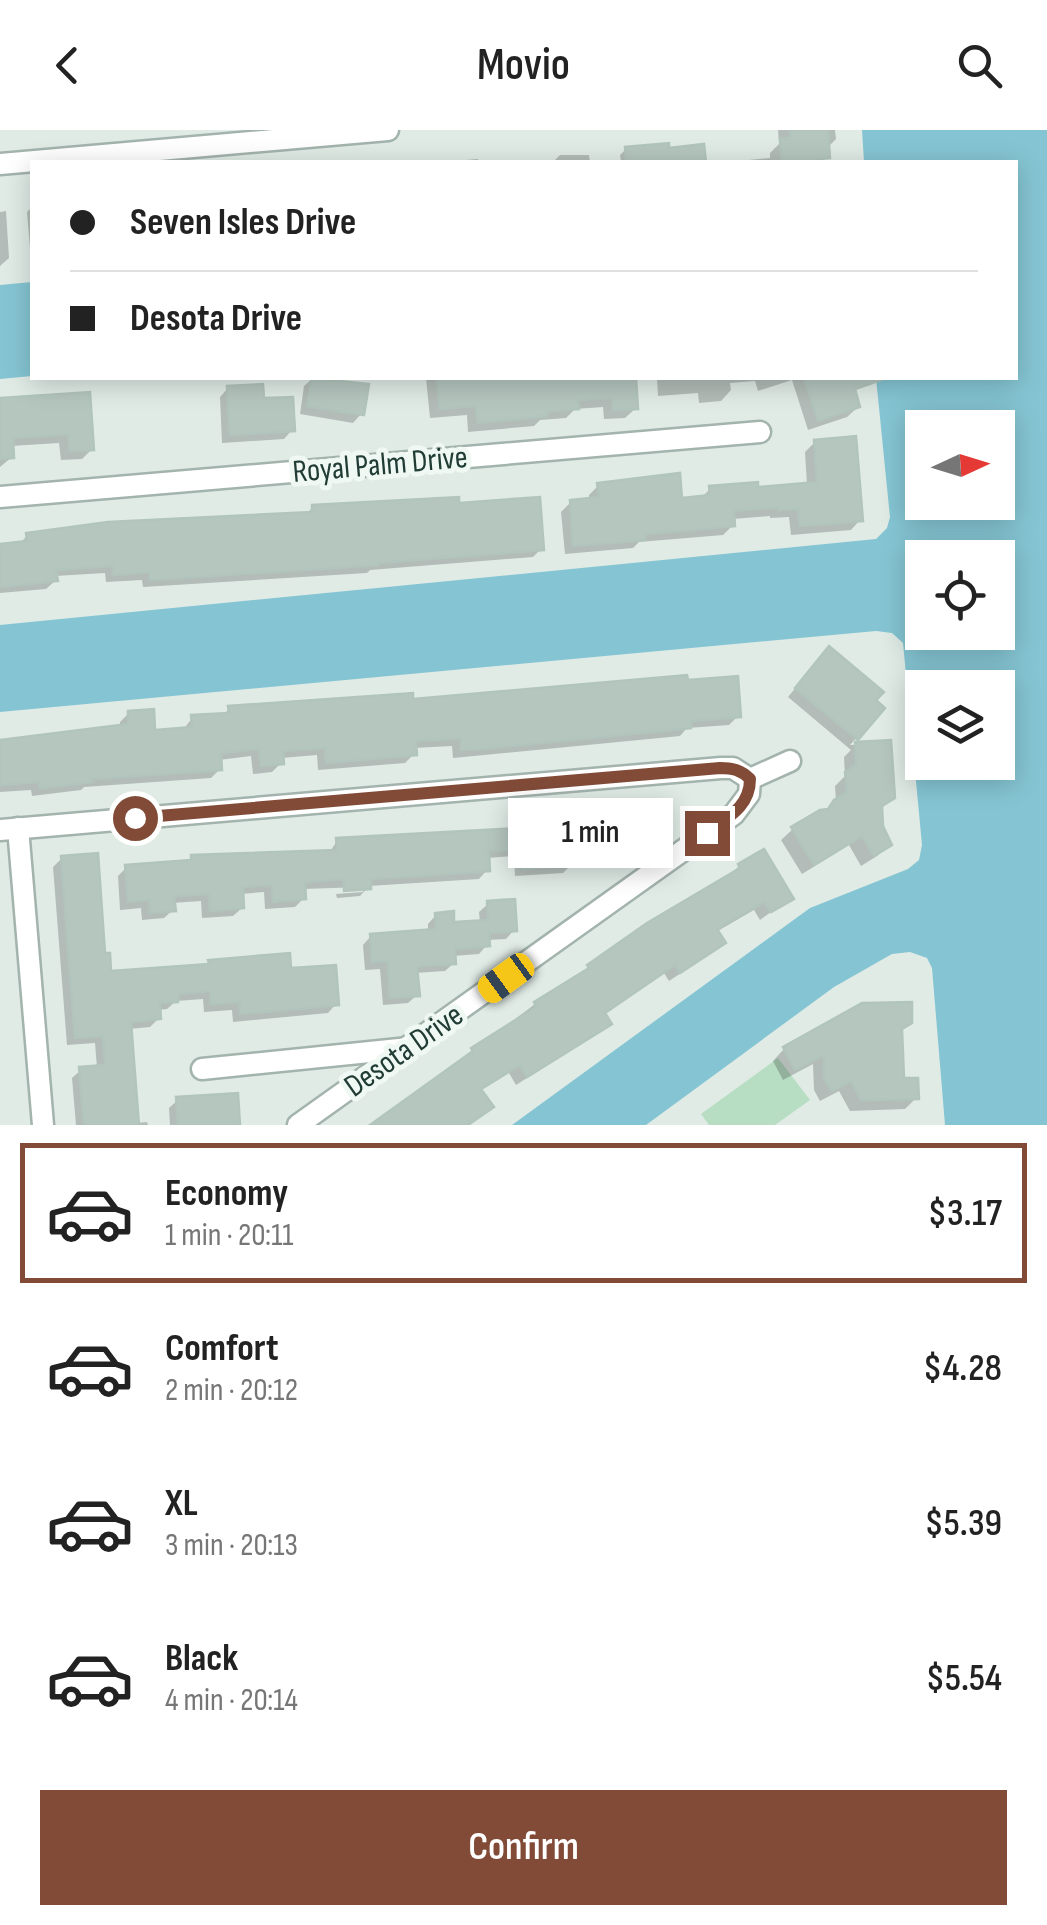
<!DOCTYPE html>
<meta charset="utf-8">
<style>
body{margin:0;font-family:"Sofia Sans Condensed",sans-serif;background:#f6f6f6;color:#222;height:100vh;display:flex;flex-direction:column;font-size:38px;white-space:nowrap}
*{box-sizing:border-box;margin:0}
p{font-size:32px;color:#767676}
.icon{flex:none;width:55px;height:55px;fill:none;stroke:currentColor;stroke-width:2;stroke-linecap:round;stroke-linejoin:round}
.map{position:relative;height:995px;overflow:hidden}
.side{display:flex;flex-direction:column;background:#fff;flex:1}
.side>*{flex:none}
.guide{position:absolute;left:30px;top:30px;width:988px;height:220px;border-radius:0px;box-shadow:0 5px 25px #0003;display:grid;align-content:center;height:220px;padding:0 40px;background:#fff}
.needle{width:65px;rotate:86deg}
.buttons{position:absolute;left:905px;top:280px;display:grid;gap:20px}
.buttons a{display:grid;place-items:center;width:110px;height:110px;border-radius:0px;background:#fff;box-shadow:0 5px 25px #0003;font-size:50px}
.end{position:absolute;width:45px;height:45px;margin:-22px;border:12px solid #814b38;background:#fff;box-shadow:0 0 0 5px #fff}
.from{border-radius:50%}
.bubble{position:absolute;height:70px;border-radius:0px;background:#fff;box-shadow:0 5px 25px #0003;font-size:32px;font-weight:600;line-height:70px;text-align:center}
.car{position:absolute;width:30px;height:60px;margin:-30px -15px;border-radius:12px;box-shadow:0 0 8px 2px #0007;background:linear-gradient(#f5c518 24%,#345 0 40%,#f5c518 0 76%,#345 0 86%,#f5c518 0)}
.guide b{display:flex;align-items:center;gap:35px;height:95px;font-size:38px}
.guide b+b{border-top:2px solid #e0e0e0}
.guide i{width:25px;height:25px;background:#222}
ul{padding:18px 0 0;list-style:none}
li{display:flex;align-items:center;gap:30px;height:140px;margin:0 20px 15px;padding:0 20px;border:5px solid transparent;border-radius:0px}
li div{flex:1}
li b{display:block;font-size:38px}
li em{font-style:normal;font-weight:600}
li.current{border-color:#814b38}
li>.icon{width:90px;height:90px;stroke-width:1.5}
.primary-button{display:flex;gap:20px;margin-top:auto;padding:20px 40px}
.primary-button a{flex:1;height:115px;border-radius:0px;background:#814b38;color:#fff;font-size:40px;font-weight:600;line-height:115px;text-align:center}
header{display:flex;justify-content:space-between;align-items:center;height:130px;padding:0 40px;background:#fff;font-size:45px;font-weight:600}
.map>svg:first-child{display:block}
.green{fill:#b7ddc2}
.water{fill:#85c5d3;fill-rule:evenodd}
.shadow{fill:#0003}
.building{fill:#b5c6bf;stroke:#b2c5bd;stroke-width:2.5}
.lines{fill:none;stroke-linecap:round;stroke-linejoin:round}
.minor-casing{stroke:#a3b3ad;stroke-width:25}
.minor{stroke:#fff;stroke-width:20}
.route{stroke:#814b38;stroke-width:12}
.labels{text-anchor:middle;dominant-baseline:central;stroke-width:10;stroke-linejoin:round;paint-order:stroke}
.street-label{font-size:32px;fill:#203c35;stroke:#f0f8f4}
</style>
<header><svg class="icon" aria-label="back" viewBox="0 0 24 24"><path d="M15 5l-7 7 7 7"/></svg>Movio<svg class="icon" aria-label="search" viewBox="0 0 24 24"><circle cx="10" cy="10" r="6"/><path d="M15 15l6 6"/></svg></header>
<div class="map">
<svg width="1047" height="995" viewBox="0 0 1047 995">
<rect width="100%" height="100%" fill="#e0ebe6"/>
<path class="green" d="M778,928l32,42 -35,25h-66l-8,-11z"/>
<g class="water">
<path d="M862,0h185v995h-102l-13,-157 -5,-10 -17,-6 -18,2 -58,33 -188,138h-134l298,-217 98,-39 11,-9 3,-15 -19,-202 -11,-10 -16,-2 -876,81v-87l876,-86 11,-11 3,-11 -14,-139h139v-216h-151zM922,298h76v74h-76zM922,428h76v74h-76zM922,558h76v74h-76z"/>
<path d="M32,152v94l-32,3v-94z"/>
</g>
<g class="shadow">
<path d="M778,0h57l1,9 -9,9v9l-6,5h-93l42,-4v-5l9,-9z"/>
<path d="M702,17l2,15h-83l-1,-7 6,-6 41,1z"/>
<path d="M560,25h29l1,7h-37z"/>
<path d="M478,29v3h-36z"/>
<path d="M32,77v41h-2l-3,-36z"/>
<path d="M6,81l3,47 -9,8v-54z"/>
<path d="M313,248l53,8 -5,28 -8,9 -53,-9 4,-28z"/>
<path d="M426,248h208l2,30 -11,10 -21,1 -1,-12 -28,2 -9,9 -26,2 -6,6 -66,6 -1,-17 -37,3z"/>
<path d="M657,248h198l3,8 -5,5 5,16 -11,10 -39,13 -16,-50 -34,11 -3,-10 -25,2 1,7 -10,11 -22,2 -1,-10 -40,3z"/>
<path d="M228,258l64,42 -8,9 -62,4 -2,-46z"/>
<path d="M88,265l4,54 -10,10 -21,1 -2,-17 -48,3 1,11 -12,10v-66z"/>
<path d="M815,312l45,78 -9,10 -60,5 -2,-18 -19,1v-2l-38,3 1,6 -10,10 -84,7 -6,6 -68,6 -4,-42 10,-10 18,-2v-5l10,-10 81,15 20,-1 11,-11 45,2 51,-5 -2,-33z"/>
<path d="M457,376l84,43 -8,8 -163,13 -3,3 -224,14 -1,-7 -36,2 -1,-9 -50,3v5l-9,8 -46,4v-47l18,-1 10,-10 277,-20 8,-8z"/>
<path d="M820,528l62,50 -32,37 39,-2 4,54 -13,13 1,16 8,19 -12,11 -16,10 -12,-21 -47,29 -21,-34 12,-11 32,-17 11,-11 -1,-15 10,-10 -1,-19 7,-7 -63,-53z"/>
<path d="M685,552l53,34 -9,9 -42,3 -7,8 -227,22 -1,-12 -38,2v6l-9,9 -87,7 -1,-15 -36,3v5l-9,9 -19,2 -2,-18 -32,4 1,9 -9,9 -127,9 -3,3 -49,6 -1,-6 -31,2v-49l120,-15v-6l9,-9 24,19 30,-2 9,-12 30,-2 8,-8 181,-6z"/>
<path d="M667,701l-8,8 -31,3v5l-8,8 -49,4 1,5 -9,9 -48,3 -1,-20 -27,2v12l-8,9 -110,7 -9,10 -23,2 -1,-4 27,-2v-5l-60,2 1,9 -9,9 -30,2 -1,-17 -23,2 1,14 -9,8 -31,2 -1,-17 -29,2 1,7 -9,8 -22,2 -1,-12 -21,2 -2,-34 8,-8 61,-5 5,-6 137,-4 8,-12z"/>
<path d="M62,728l47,116 95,-7 5,-5 79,9 48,33 -8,9 -95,9 -1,-12 -28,2 -1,-13 -27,2 -9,8 -9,1 1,8 -9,9 -21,2 8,94 10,-1 1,3h-72l-4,-47 9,-8 16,-2 -2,-25 -28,2 -14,-178z"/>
<path d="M739,736l51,32 -30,22 -6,-10 -38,22 7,11 -10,9 -44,29 -5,-8 -61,42 5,8 -10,10 -82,52 -7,-12 -29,18 11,16 -22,18h-94l160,-121 194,-128z"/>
<path d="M488,774l26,26 -8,9 -19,1v5l-8,9 -26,2 1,7 -9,8 -30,2 2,22 -9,8 -25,2 -3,-36 -15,1 -2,-25 8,-9 57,-4v-8l8,-9 16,10 28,-2 -1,-11z"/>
<path d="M910,892l-10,10 2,49 14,17 -11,11 -55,2 -11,-20 -19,10 -6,-11 -1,-26 -30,16 -10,-19 11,-12z"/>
<path d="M178,970l60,25h-68l-1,-17z"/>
</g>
<g class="building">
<path d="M790,0h38l2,28 -13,1 1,3h-36l-2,-23 11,-1z"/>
<path d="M669,13v5l35,-4 2,18h-80l-1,-15z"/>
<path d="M312,248l57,6 -5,31 -57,-9z"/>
<path d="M437,248h199l2,31 -25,1v-12l-35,2 1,9 -32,2v5l-69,7 -2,-17 -36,3z"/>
<path d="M804,248h76l1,2 -26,9 5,18 -42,14z"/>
<path d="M263,254l1,14 29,-1 2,34 -65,4 -3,-49z"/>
<path d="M90,262l4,58 -24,1 -2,-17 -55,4 1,20 -14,1v-61z"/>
<path d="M856,306l7,85 -63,5 -2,-17 -19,1v-3l-45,4 1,15 -90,8v6l-72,6 -3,-46 29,-3 -2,-14 83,-10 2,25 28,-3 -1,-9 49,-4v5l59,-5 -3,-42z"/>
<path d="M459,367v6l81,-6 4,53 -166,13v2l-228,15v-8l-37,3v-9l-57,4 2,11 -58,6v-43l27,-3 -1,-8 82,-11 204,-10v-7z"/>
<path d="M829,516l55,46 -8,8 9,8 -27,32 -63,-52z"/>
<path d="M687,545l1,5 50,-4 3,41 -50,4v7l-210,21 -20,1v-12l-45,3 1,14 -91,8 -1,-15 -42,3 1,13 -23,2 -2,-17 -38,4 1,17 -130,9 1,3 -53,6 -1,-6 -39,3v-45l128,-16v-13l26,-2 1,21 37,-3 -1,-12 38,-2 -1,-7 185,-13v6z"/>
<path d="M891,610l4,58 -13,8 1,20 9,19 -18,11 -12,-20 -48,29 -23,-38 29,-17 8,-1 6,-9 13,-8 -2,-20 11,-7 -1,-23z"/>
<path d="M668,682l2,20 -41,3 2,13 -58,4 1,13 -51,4 -1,-20 -33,2 1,20 -119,8v10l-27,2v-12l-39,3 1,17 -33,3 -1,-17 -29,2 1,21 -34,3 -1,-17 -35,2 2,15 -26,2 -1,-13 -21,2 -3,-37 66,-5v-5l146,-5 -1,-12 184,-10v-3z"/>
<path d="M764,719l30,50 -23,13 -7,-10 -47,27 9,14 -46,30 -5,-8 -70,48 7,11 -85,53 -7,-12 -39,24 13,18 -26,18h-98l103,-74 -2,-3 65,-41 -2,-5 55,-34 -2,-3 60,-42 93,-55 -2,-4z"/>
<path d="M98,723l7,100h5l1,18 98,-7 -1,-4 82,-7 1,15 45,-3 3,40 -99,9v-12l-29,2 -1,-13 -32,3v8l-18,1 1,16 -30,3 8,103h-55l-5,-58 26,-2 -2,-29 -28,2 -14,-182z"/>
<path d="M515,769l2,32 -28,2 1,13 -35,3 1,15 -39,2 3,30 -30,2 -2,-37 -16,1 -2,-28 66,-5 -1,-16 19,-2v11l34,-2 -1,-19z"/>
<path d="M912,872v21l-10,6 2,49h14l1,21 -58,1 -10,-19 -19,10 -8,-13v-23l-29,15 -12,-23 79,-44z"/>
<path d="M238,963l2,32h-62l-2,-28z"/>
</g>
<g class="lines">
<g class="minor-casing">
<g id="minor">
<path d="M0,34l388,-34"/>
<path d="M0,367l760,-65"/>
<path d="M750,649l40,-18"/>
<path d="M18,698l25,297"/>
<path d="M0,700l721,-62h12l17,11"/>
<path d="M202,939l207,-21"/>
<path d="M298,995l436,-311 15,-20 1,-15"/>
</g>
</g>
<use href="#minor" class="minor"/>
</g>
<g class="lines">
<path class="route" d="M135,688l585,-50c13,0 21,2 30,11 0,28 -23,39 -43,54"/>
</g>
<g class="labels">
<g class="street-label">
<text transform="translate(380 335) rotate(-5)">Royal Palm Drive</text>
<text transform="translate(404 921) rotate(-35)">Desota Drive</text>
</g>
</g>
</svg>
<div class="buttons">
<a><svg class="needle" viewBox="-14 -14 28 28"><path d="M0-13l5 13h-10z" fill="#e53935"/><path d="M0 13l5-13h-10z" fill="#767676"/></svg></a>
<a><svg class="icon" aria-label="locate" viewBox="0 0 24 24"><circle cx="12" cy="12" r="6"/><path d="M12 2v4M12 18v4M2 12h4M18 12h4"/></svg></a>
<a><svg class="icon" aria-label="layers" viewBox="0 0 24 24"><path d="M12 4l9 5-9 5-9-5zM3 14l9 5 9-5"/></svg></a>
</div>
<i class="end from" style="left:135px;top:688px"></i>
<i class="end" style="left:707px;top:703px"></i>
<div class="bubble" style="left:508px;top:668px;width:165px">1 min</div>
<i class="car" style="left:506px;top:848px;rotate:234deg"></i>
<div class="guide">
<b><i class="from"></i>Seven Isles Drive</b>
<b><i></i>Desota Drive</b>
</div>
</div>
<section class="side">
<ul>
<li class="current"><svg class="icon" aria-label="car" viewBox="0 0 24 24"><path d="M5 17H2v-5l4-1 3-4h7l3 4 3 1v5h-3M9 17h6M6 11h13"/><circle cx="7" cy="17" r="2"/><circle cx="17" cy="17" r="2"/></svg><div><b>Economy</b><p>1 min · 20:11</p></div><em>$3.17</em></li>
<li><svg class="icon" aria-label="car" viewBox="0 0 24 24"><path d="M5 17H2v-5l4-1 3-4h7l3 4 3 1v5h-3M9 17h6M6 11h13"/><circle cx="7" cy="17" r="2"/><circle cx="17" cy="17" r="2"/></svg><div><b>Comfort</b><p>2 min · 20:12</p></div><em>$4.28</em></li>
<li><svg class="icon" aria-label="car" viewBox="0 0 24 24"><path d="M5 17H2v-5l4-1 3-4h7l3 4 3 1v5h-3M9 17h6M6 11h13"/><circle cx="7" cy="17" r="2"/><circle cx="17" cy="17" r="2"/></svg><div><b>XL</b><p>3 min · 20:13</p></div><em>$5.39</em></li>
<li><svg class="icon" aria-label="car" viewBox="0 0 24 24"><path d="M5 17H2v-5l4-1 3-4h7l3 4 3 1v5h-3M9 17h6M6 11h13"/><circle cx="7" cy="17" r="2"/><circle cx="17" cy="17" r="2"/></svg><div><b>Black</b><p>4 min · 20:14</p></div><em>$5.54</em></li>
</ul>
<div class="primary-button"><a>Confirm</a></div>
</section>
